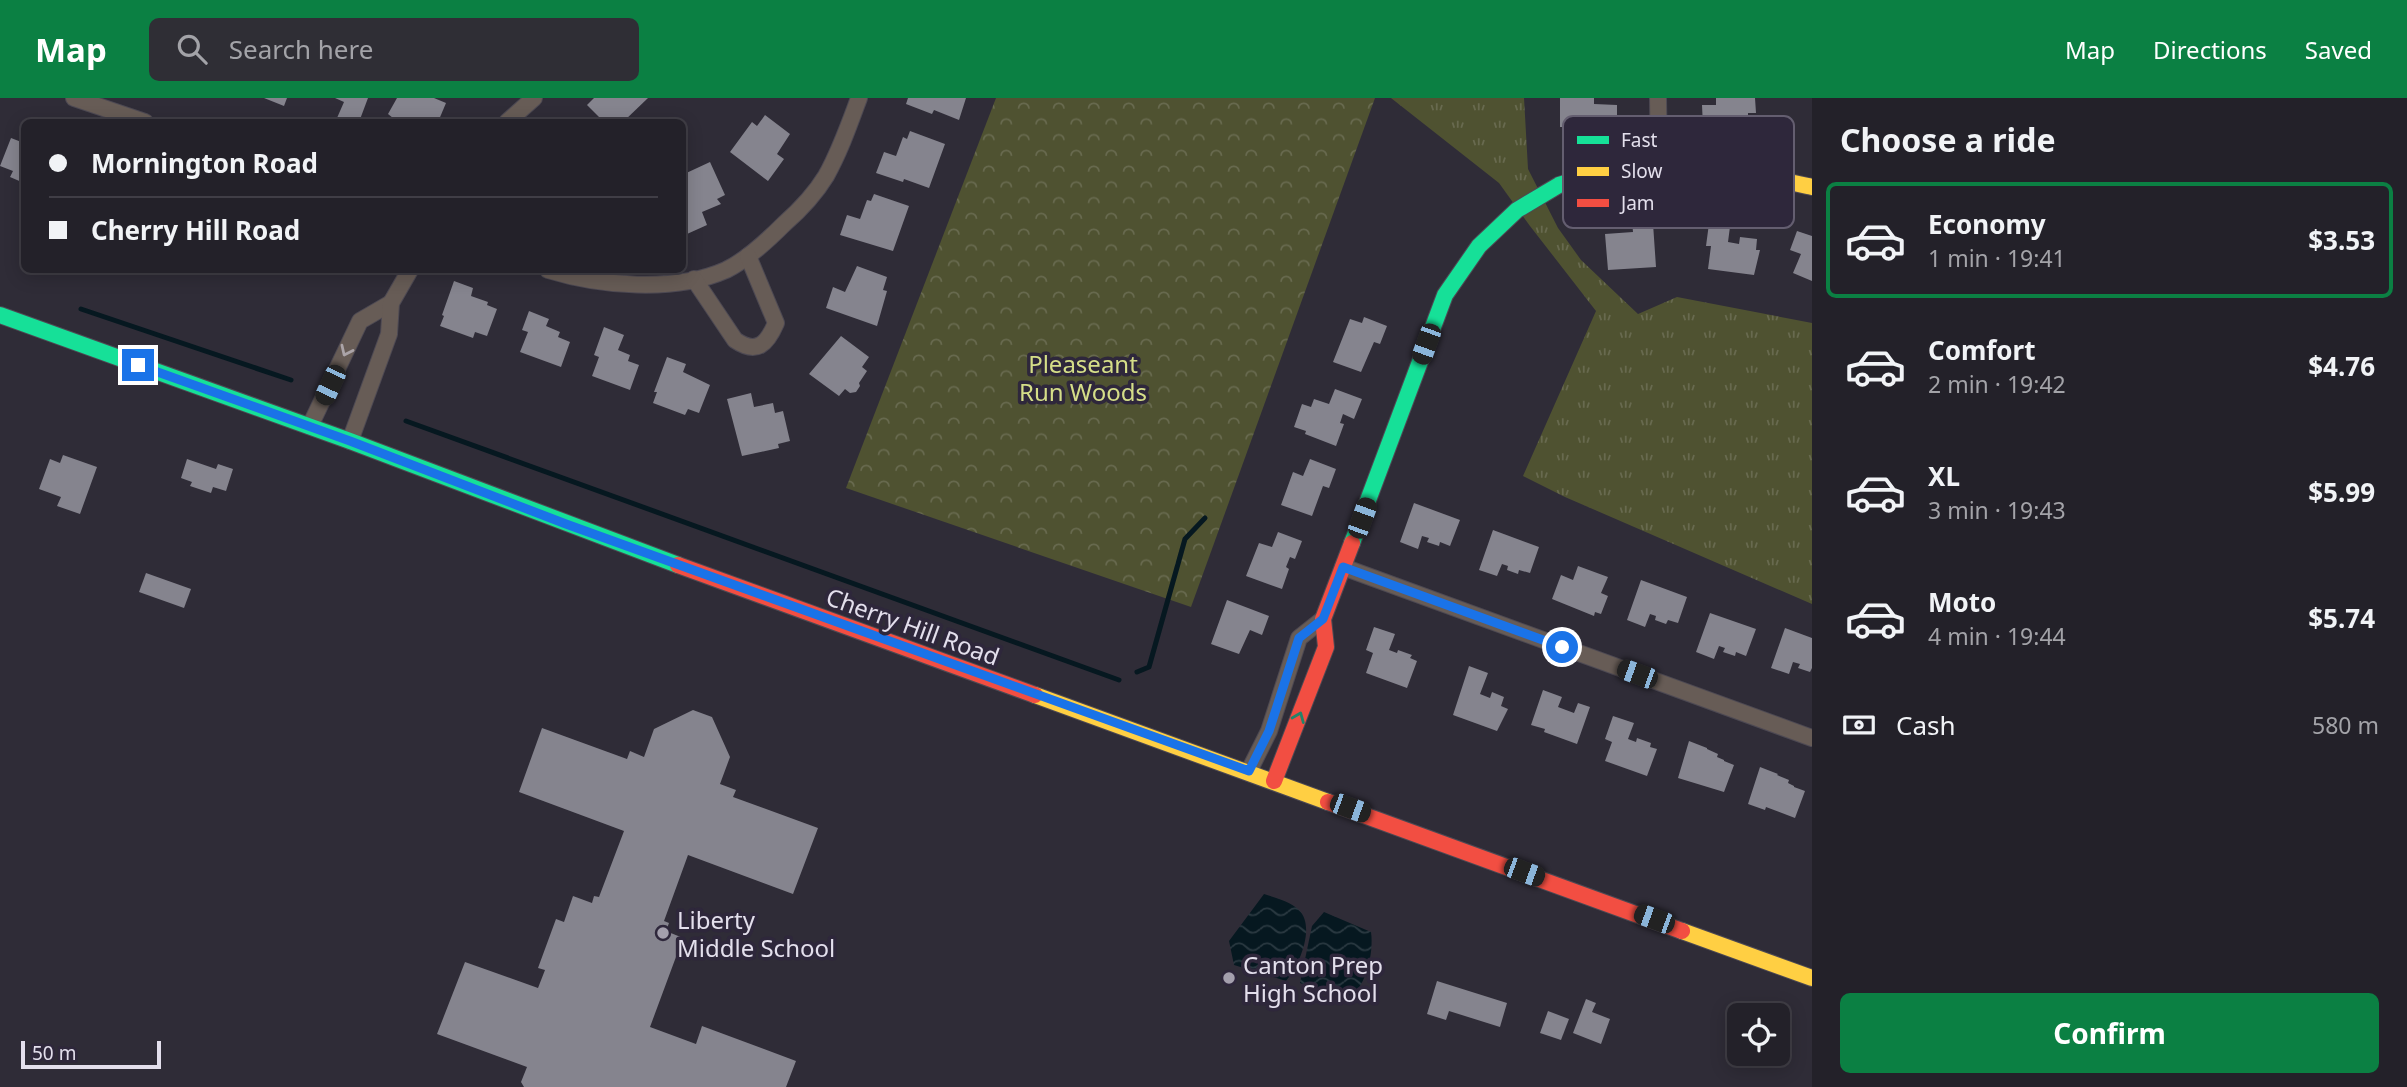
<!DOCTYPE html>
<meta charset="utf-8">
<style>
body{margin:0;font-family:"Noto Sans",sans-serif;background:#2f2e35;color:#f1f3f6;height:100vh;display:flex;flex-direction:column;font-size:26px;white-space:nowrap}
*{box-sizing:border-box;margin:0}
p{font-size:23px;color:#a3a3a8}
.icon{flex:none;width:38px;height:38px;fill:none;stroke:currentColor;stroke-width:2;stroke-linecap:round;stroke-linejoin:round}
.map{position:relative;flex:1;overflow:hidden}
.sheet{display:flex;flex-direction:column;background:#232129;width:595px}
.sheet>*{flex:none}
.top-card{position:absolute;left:21px;top:21px;width:665px;height:154px;border-radius:10px;box-shadow:0 4px 18px #0003,0 0 0 2px #403e46;display:grid;align-content:center;height:154px;padding:0 28px;background:#232129}
.buttons{position:absolute;left:1727px;top:905px;display:grid;gap:14px}
.buttons a{display:grid;place-items:center;width:63px;height:63px;border-radius:10px;background:#232129;box-shadow:0 4px 18px #0003,0 0 0 2px #403e46;font-size:35px}
.scale{position:absolute;left:21px;bottom:18px;width:140px;box-sizing:border-box;padding-left:7px;border:4px solid #e3dfec;border-top:0;font-size:19px;line-height:24px;white-space:nowrap;color:#e3dfec;-webkit-text-stroke:5px #2e273b;paint-order:stroke}
.end{position:absolute;width:32px;height:32px;margin:-16px;border:9px solid #1a73e8;background:#fff;box-shadow:0 0 0 4px #fff}
.from{border-radius:50%}
.car{position:absolute;width:21px;height:42px;margin:-21px -10px;border-radius:9px;box-shadow:0 0 5px 2px #0007;background:linear-gradient(#222 24%,#8ab4d8 0 40%,#222 0 76%,#8ab4d8 0 86%,#222 0)}
.top-card b{display:flex;align-items:center;gap:24px;height:66px;font-size:26px}
.top-card b+b{border-top:2px solid #403e46}
.top-card i{width:18px;height:18px;background:#f1f3f6}
ul{padding:0;list-style:none}
li{display:flex;align-items:center;gap:21px;height:116px;margin:0 14px 10px;padding:0 14px;border:4px solid transparent;border-radius:10px}
li div{flex:1}
li b{display:block;font-size:26px}
li em{font-style:normal;font-weight:700}
li.on{border-color:#0b8043}
li>.icon{width:63px;height:63px;stroke-width:1.5}
h2{padding:0 28px;font-size:32px;line-height:84px}
.pay{display:flex;align-items:center;gap:18px;height:77px;padding:0 28px;font-size:26px}
.pay p{margin-inline-start:auto}
.cta{display:flex;gap:14px;margin-top:auto;padding:14px 28px}
.cta a{flex:1;height:80px;border-radius:10px;background:#0b8043;color:#fff;font-size:28px;font-weight:700;line-height:80px;text-align:center}
header{display:flex;align-items:center;gap:42px;box-sizing:border-box;height:98px;padding:0 35px;background:#0b8043;color:#fff}
header strong{font-size:33px}
nav{display:flex;gap:38px;margin-inline-start:auto;font-size:24px}
.search{width:490px;height:63px;background:#2f2e35;display:flex;align-items:center;gap:18px;box-sizing:border-box;padding:0 24px;border-radius:10px;color:#a3a3a8;font-size:26px}
main{display:flex;flex:1;min-height:0}
.map>svg:first-child{display:block}
.grass{fill:url(#grass-tufts)}
.forest{fill:url(#forest-crowns)}
.water{fill:url(#water-waves)}
.lines{fill:none;stroke-linecap:round;stroke-linejoin:round}
.stream{stroke:#061820;stroke-width:5}
.building{fill:#85848e}
.street-casing{stroke:#4d4953;stroke-width:18}
.fast-casing{stroke:#4d4953;stroke-width:18}
.slow-casing{stroke:#4d4953;stroke-width:18}
.jam-casing{stroke:#4d4953;stroke-width:18}
.street{stroke:#675c56;stroke-width:16}
.fast{stroke:#16e098;stroke-width:16}
.slow{stroke:#ffcf43;stroke-width:16}
.jam{stroke:#f24e42;stroke-width:16}
.oneway{stroke:#aba4a8}
.oneway2{stroke:#22846a}
.route{stroke:#1a73e8;stroke-width:9}
.poi-dot{fill:#a4a0ad;stroke:#2e273b;stroke-width:2.5}
.labels{text-anchor:middle;dominant-baseline:central;stroke-width:7;stroke-linejoin:round;paint-order:stroke}
.park-label{font-size:24px;fill:#d5de88;stroke:#2e273b}
.street-label{font-size:24px;fill:#e3dfec;stroke:#2e273b}
.poi-label{font-size:24px;fill:#e3dfec;stroke:#2e273b;text-anchor:start}
.key{fill:#2e273b;stroke:#645e70;stroke-width:2}
.key-label{font-size:19px;fill:#e3dfec}
</style>
<header>
<strong>Map</strong>
<div class="search"><svg class="icon" aria-label="search" viewBox="0 0 24 24"><circle cx="10" cy="10" r="6"/><path d="M15 15l6 6"/></svg>Search here</div>
<nav><a>Map</a><a>Directions</a><a>Saved</a></nav>
</header>
<main>
<div class="map">
<svg width="1812" height="989" viewBox="0 0 1812 989">
<defs>
<pattern id="grass-tufts" width="24" height="20" patternUnits="userSpaceOnUse" patternTransform="scale(1.75)"><rect width="24" height="20" fill="#4f5231"/><path d="M3 7l-1-3M5 7V3M7 7l1-3M15 17l-1-3M17 17v-4M19 17l1-3" fill="none" stroke="#686a4f"/></pattern>
<pattern id="forest-crowns" width="20" height="18" patternUnits="userSpaceOnUse" patternTransform="scale(1.75)"><rect width="20" height="18" fill="#4f5231"/><path d="M2 6a3 3 0 1 1 6 0M12 15a3 3 0 1 1 6 0" fill="none" stroke="#686a4f"/></pattern>
<pattern id="water-waves" width="16" height="10" patternUnits="userSpaceOnUse" patternTransform="scale(1.75)"><rect width="16" height="10" fill="#061820"/><path d="M0 5q4-4 8 0t8 0" fill="none" stroke="#2a3941"/></pattern>
</defs>
<rect width="100%" height="100%" fill="#2f2c37"/>
<path class="grass" d="M1391,0h133l4,71 30,59 23,32 57,54 39,-17 135,26v281l-247,-107 -42,-21 73,-165 -66,-85 -31,-43z"/>
<path class="forest" d="M996,0h379l-184,509 -345,-119z"/>
<g class="water">
<path d="M1264,796c12,4 26,7 35,16 17,17 0,56 -13,71l-52,-16 -5,-24z"/>
<path d="M1324,814l47,20c3,21 -5,56 -24,68l-47,-17 12,-57z"/>
</g>
<g class="lines">
<g class="stream">
<path d="M81,211l210,71"/>
<path d="M406,323l713,259"/>
<path d="M1137,574l12,-5 36,-128 20,-21"/>
</g>
</g>
<g class="building">
<path d="M264,0h23l-3,8z"/>
<path d="M335,0h33l-9,24h-9l-13,-4 7,-16z"/>
<path d="M397,0h37l12,5 -8,19h-40l-10,-8z"/>
<path d="M594,0h54l-25,24h-19l-17,-17z"/>
<path d="M908,0h58l-7,22 -25,-10 -2,4 -26,-10z"/>
<path d="M1560,0h34v6l23,1v22h-57z"/>
<path d="M1716,0h39l1,15h-8v11h-14v3h-31l-1,-22h14z"/>
<path d="M765,17l25,19 -13,20 7,5 -16,22 -38,-29 22,-30 5,4z"/>
<path d="M910,33l35,13 -16,44 -25,-9 -1,3 -27,-9 8,-21 12,4 7,-19 4,2z"/>
<path d="M11,40l13,5v40l-14,-6 3,-6 -13,-5z"/>
<path d="M710,64l15,33 -8,4 4,5 -19,8 5,13 -20,9 -5,-12v-47z"/>
<path d="M874,96l35,12 -16,45 -53,-16 7,-20 13,4 7,-19 4,1z"/>
<path d="M1652,111l4,58 -48,3 -3,-36 28,-2 -2,-21z"/>
<path d="M1710,118l21,3 -3,23 11,2 1,-7 17,2 -1,11h4l-6,25 -46,-6 3,-23h-5z"/>
<path d="M1797,133l15,5v45l-19,-8 8,-19 -11,-4z"/>
<path d="M857,168l30,11 -4,13 4,1 -10,35 -51,-18 7,-21 12,5z"/>
<path d="M454,183l19,7 -2,8 17,6 -1,3 10,4 -10,27 -12,-4 -2,6 -33,-12 4,-10 -2,-1z"/>
<path d="M529,213l20,8 -3,7 14,6 -2,5 12,5 -9,25 -41,-15 8,-20 -6,-2z"/>
<path d="M1364,219l23,9 -7,18 -6,-2 -13,30 -28,-10 17,-43 12,4z"/>
<path d="M604,229l20,8 -6,15 12,5 -2,6 11,4 -9,25 -38,-14 7,-19 -5,-2z"/>
<path d="M841,238l28,21 -7,10 5,4 -8,12 1,3 -4,6 -6,1 -5,-4 -6,7 -30,-22z"/>
<path d="M667,259l19,7 -3,8 27,13 -11,28 -11,-4 -3,6 -32,-12 4,-11h-3z"/>
<path d="M1335,291l27,10 -8,20 -11,-5 -3,9 4,1 -8,22 -31,-12 1,-3 -12,-4 8,-23 9,3 3,-8 15,5z"/>
<path d="M751,295l3,14 19,-4 2,10 8,-2 7,30 -12,3 1,4 -37,8 -15,-57z"/>
<path d="M63,357l34,12 -17,47 -23,-8 4,-9 -22,-8 11,-30 10,4z"/>
<path d="M187,361l29,10 2,-5 15,5 -7,22 -13,-4 -2,6 -21,-7 2,-4 -11,-4z"/>
<path d="M1310,361l26,10 -7,19 -6,-2 -11,30 -31,-11 12,-33 10,4z"/>
<path d="M1414,405l46,17 -10,26 -10,-4 -1,4 -12,-4 2,-4 -7,-2 -4,13 -18,-7z"/>
<path d="M1493,432l46,17 -9,26 -11,-3 -1,4 -11,-4 1,-4 -6,-2 -5,12 -18,-6z"/>
<path d="M1278,434l24,9 -7,18 -5,-2 -4,10 3,2 -7,20 -36,-13 13,-33 13,4z"/>
<path d="M1578,468l30,11 -7,16 7,3 -7,18 -6,-2 -1,4 -42,-17 9,-24 12,5z"/>
<path d="M146,475l45,16 -7,19 -45,-16z"/>
<path d="M1641,482l46,17 -9,26 -10,-3 -2,4 -11,-4 1,-4 -6,-2 -5,13 -18,-7z"/>
<path d="M1227,502l42,16 -7,19 -12,-5 -11,24 -28,-10z"/>
<path d="M1710,515l46,16 -10,27 -10,-4 -1,4 -12,-4 2,-4 -6,-2 -5,13 -18,-7z"/>
<path d="M1374,529l21,7 -6,16 8,3 1,-3 14,5 -2,3 7,3 -10,27 -41,-15 7,-20 -7,-3z"/>
<path d="M1785,530l27,10v30l-2,4 -12,-4 2,-4 -7,-2 -4,12 -18,-6z"/>
<path d="M1469,568l19,7 -8,21 10,4 2,-6 12,5 -3,9 7,3 -11,22 -44,-16z"/>
<path d="M1543,592l19,7 -4,10 16,6 4,-10 12,4 -13,37 -33,-12 1,-3 -14,-4z"/>
<path d="M693,612l19,7 18,40 -10,27 16,6 -3,7 85,31 -25,66 -105,-39 -24,66 5,2 -3,8 17,7 -33,89 46,17 6,-18 94,35 -10,26h-262l-3,-5 6,-15 -90,-33 28,-72 73,26 7,-18 -7,-2 18,-49 8,3 9,-26 19,7 2,-7 5,1 25,-66 -105,-39 23,-64 85,31 3,-8 14,6 10,-28z"/>
<path d="M1613,618l21,7 -6,16 8,3 1,-4 14,5 -1,4 7,2 -10,27 -42,-15 7,-19 -7,-3z"/>
<path d="M1689,643l18,7v1l11,5 -1,3 7,3v1l10,4 -10,27 -46,-14z"/>
<path d="M1760,669l18,7 -1,1 12,5 -1,3 6,3v1l11,4 -10,27 -29,-11 -1,3 -17,-6z"/>
<path d="M1437,883l70,22 -7,24 -51,-16 -3,9 -19,-6z"/>
<path d="M1586,901l10,4 -4,9 18,7 -9,25 -28,-11z"/>
<path d="M1548,913l21,8 -8,21 -21,-7z"/>
</g>
<g class="lines">
<g class="street-casing">
<g id="street">
<path d="M74,0l71,24"/>
<path d="M1658,0l1,67"/>
<path d="M507,24l27,-24"/>
<path d="M548,172c52,16 126,23 178,0 21,-10 42,-30 58,-46 16,-14 31,-30 42,-48 14,-25 23,-51 33,-78"/>
<path d="M694,181l41,61c22,15 32,4 41,-17l-28,-67"/>
<path d="M310,328l50,-105 31,-18"/>
<path d="M350,343l39,-107 2,-31 19,-33"/>
<path d="M1343,469l469,171"/>
<path d="M1249,673l20,-40 30,-93 24,-19"/>
</g>
</g>
<g class="fast-casing">
<g id="fast">
<path d="M0,217l350,126 328,124"/>
<path d="M1352,445l93,-248 34,-49 38,-36 42,-25 29,-9"/>
</g>
</g>
<g class="slow-casing">
<g id="slow">
<path d="M1588,78c73,-23 151,-5 224,11"/>
<path d="M1035,597l293,107"/>
<path d="M1682,833l130,47"/>
</g>
</g>
<g class="jam-casing">
<g id="jam">
<path d="M678,467l357,130"/>
<path d="M1274,683l52,-134 -3,-28 29,-76"/>
<path d="M1328,704l354,129"/>
</g>
</g>
<use href="#street" class="street"/>
<use href="#fast" class="fast"/>
<use href="#slow" class="slow"/>
<use href="#jam" class="jam"/>
</g>
<defs><path id="oneway-chevron" d="M-2-3.5L2.5 0L-2 3.5" fill="none" stroke-width="1.6" stroke-linecap="round" stroke-linejoin="round" transform="scale(1.75)"/></defs>
<use class="oneway" href="#oneway-chevron" transform="translate(346 253) rotate(115)"/>
<use class="oneway2" href="#oneway-chevron" transform="translate(1299 619) rotate(-68)"/>
<g class="lines">
<path class="route" d="M138,267l212,76 216,83 683,247 20,-40 30,-93 24,-19 20,-52 219,80"/>
</g>
<g class="poi-dot">
<circle cx="663" cy="835" r="7"/>
<circle cx="1229" cy="880" r="7"/>
</g>
<g class="labels">
<g class="park-label">
<text x="1083" y="265">Pleaseant<tspan x="1083" dy="28">Run Woods</tspan></text>
</g>
<g class="street-label">
<text transform="translate(913 528) rotate(20)">Cherry Hill Road</text>
</g>
<g class="poi-label">
<text x="677" y="821">Liberty<tspan x="677" dy="28">Middle School</tspan></text>
<text x="1243" y="866">Canton Prep<tspan x="1243" dy="28">High School</tspan></text>
</g>
</g>
<rect x="1563" y="18" width="231" height="112" rx="10" class="key"/>
<rect x="1577" y="38" width="32" height="8" fill="#16e098"/>
<rect x="1577" y="69" width="32" height="9" fill="#ffcf43"/>
<rect x="1577" y="101" width="32" height="8" fill="#f24e42"/>
<g class="key-label">
<text x="1621" y="49">Fast</text>
<text x="1621" y="80">Slow</text>
<text x="1621" y="112">Jam</text>
</g>
</svg>
<div class="buttons">
<a><svg class="icon" aria-label="locate" viewBox="0 0 24 24"><circle cx="12" cy="12" r="6"/><path d="M12 2v4M12 18v4M2 12h4M18 12h4"/></svg></a>
</div>
<div class="scale">50 m</div>
<i class="end from" style="left:1562px;top:549px"></i>
<i class="end" style="left:138px;top:267px"></i>
<i class="car" style="left:1426px;top:246px;rotate:200deg"></i>
<i class="car" style="left:330px;top:287px;rotate:205deg"></i>
<i class="car" style="left:1362px;top:420px;rotate:20deg"></i>
<i class="car" style="left:1637px;top:576px;rotate:290deg"></i>
<i class="car" style="left:1350px;top:710px;rotate:110deg"></i>
<i class="car" style="left:1524px;top:774px;rotate:110deg"></i>
<i class="car" style="left:1654px;top:821px;rotate:290deg"></i>
<div class="top-card">
<b><i class="from"></i>Mornington Road</b>
<b><i></i>Cherry Hill Road</b>
</div>
</div>
<section class="sheet">
<h2>Choose a ride</h2>
<ul>
<li class="on"><svg class="icon" aria-label="car" viewBox="0 0 24 24"><path d="M5 17H2v-5l4-1 3-4h7l3 4 3 1v5h-3M9 17h6M6 11h13"/><circle cx="7" cy="17" r="2"/><circle cx="17" cy="17" r="2"/></svg><div><b>Economy</b><p>1 min · 19:41</p></div><em>$3.53</em></li>
<li><svg class="icon" aria-label="car" viewBox="0 0 24 24"><path d="M5 17H2v-5l4-1 3-4h7l3 4 3 1v5h-3M9 17h6M6 11h13"/><circle cx="7" cy="17" r="2"/><circle cx="17" cy="17" r="2"/></svg><div><b>Comfort</b><p>2 min · 19:42</p></div><em>$4.76</em></li>
<li><svg class="icon" aria-label="car" viewBox="0 0 24 24"><path d="M5 17H2v-5l4-1 3-4h7l3 4 3 1v5h-3M9 17h6M6 11h13"/><circle cx="7" cy="17" r="2"/><circle cx="17" cy="17" r="2"/></svg><div><b>XL</b><p>3 min · 19:43</p></div><em>$5.99</em></li>
<li><svg class="icon" aria-label="car" viewBox="0 0 24 24"><path d="M5 17H2v-5l4-1 3-4h7l3 4 3 1v5h-3M9 17h6M6 11h13"/><circle cx="7" cy="17" r="2"/><circle cx="17" cy="17" r="2"/></svg><div><b>Moto</b><p>4 min · 19:44</p></div><em>$5.74</em></li>
</ul>
<div class="pay"><svg class="icon" aria-label="cash" viewBox="0 0 24 24"><path d="M3 7h18v10H3z"/><circle cx="12" cy="12" r="2"/></svg>Cash<p>580 m</p></div>
<div class="cta"><a>Confirm</a></div>
</section>
</main>
